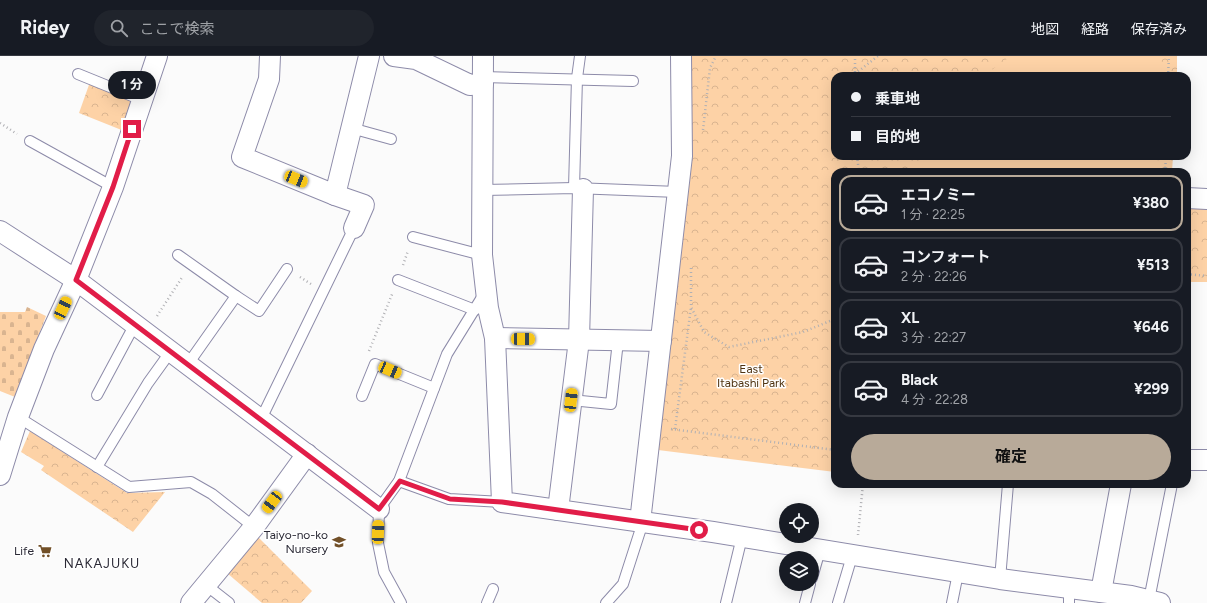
<!DOCTYPE html>
<html lang="ja">
<meta charset="utf-8">
<style>
body{margin:0;font-family:Figtree,"Noto Sans JP",sans-serif;background:#20242c;color:#f1f3f6;height:100vh;display:flex;flex-direction:column;font-size:15px;white-space:nowrap}
*{box-sizing:border-box;margin:0}
p{font-size:13px;color:#9ea1a6}
.icon{flex:none;width:22px;height:22px;fill:none;stroke:currentColor;stroke-width:2;stroke-linecap:round;stroke-linejoin:round}
.map{position:relative;flex:1;overflow:hidden}
.sheet{position:absolute;left:831px;top:112px;width:360px;height:320px;display:flex;flex-direction:column;background:#171b24;border-radius:12px;box-shadow:0 4px 16px #0002}
.sheet>*{flex:none}
.guide{position:absolute;left:831px;top:16px;width:360px;height:88px;border-radius:12px;box-shadow:0 4px 16px #0002;display:grid;align-content:center;height:88px;padding:0 20px;background:#171b24}
.tools{position:absolute;left:779px;top:447px;display:grid;gap:8px}
.tools a{display:grid;place-items:center;width:40px;height:40px;border-radius:50%;background:#171b24;box-shadow:0 4px 16px #0002;font-size:20px}
.end{position:absolute;width:18px;height:18px;margin:-9px;border:5px solid #e11d48;background:#fff;box-shadow:0 0 0 2px #fff}
.from{border-radius:50%}
.bubble{position:absolute;height:28px;border-radius:14px;background:#171b24;box-shadow:0 4px 16px #0002;font-size:13px;font-weight:700;line-height:28px;text-align:center}
.car{position:absolute;width:12px;height:24px;margin:-12px -6px;border-radius:5px;box-shadow:0 0 3px 1px #0007;background:linear-gradient(#f5c518 24%,#345 0 40%,#f5c518 0 76%,#345 0 86%,#f5c518 0)}
.guide b{display:flex;align-items:center;gap:14px;height:38px;font-size:15px}
.guide b+b{border-top:1px solid #363941}
.guide i{width:10px;height:10px;background:#f1f3f6}
ul{padding:7px 0 0;list-style:none}
li{display:flex;align-items:center;gap:12px;height:56px;margin:0 8px 6px;padding:0 12px;border:2px solid #363941;border-radius:12px}
li div{flex:1}
li b{display:block;font-size:15px}
li em{font-style:normal;font-weight:700}
li.selected{border-color:#b8aa99}
li>.icon{width:36px;height:36px;stroke-width:1.5}
.action{display:flex;gap:8px;margin-top:auto;padding:8px 20px}
.action a{flex:1;height:46px;border-radius:24px;background:#b8aa99;color:#111;font-size:16px;font-weight:700;line-height:46px;text-align:center}
header{display:flex;align-items:center;gap:24px;box-sizing:border-box;height:56px;padding:0 20px;background:#171b24;border-bottom:1px solid #363941}
header strong{font-size:19px}
nav{display:flex;gap:22px;margin-inline-start:auto;font-size:14px}
.search{width:280px;height:36px;background:#20242c;display:flex;align-items:center;gap:10px;box-sizing:border-box;padding:0 14px;border-radius:22px;color:#9ea1a6;font-size:15px}
.map>svg:first-child{display:block}
.cemetery{fill:url(#cemetery-stones)}
.park{fill:url(#park-crowns)}
.garden{fill:#fdd2a6}
.lines{fill:none;stroke-linecap:round;stroke-linejoin:round}
.service-casing{stroke:#8d8ba9;stroke-width:12}
.minor-casing{stroke:#8d8ba9;stroke-width:22}
.path{stroke:#b0b0b4;stroke-width:2.5;stroke-dasharray:1 3;stroke-linecap:butt}
.service{stroke:#fff;stroke-width:10}
.minor{stroke:#fff;stroke-width:20}
.route{stroke:#e11d48;stroke-width:5}
.labels{text-anchor:middle;dominant-baseline:central;stroke-width:3;stroke-linejoin:round;paint-order:stroke}
.park-label{font-size:12px;fill:#503412;stroke:#fff}
.poi-label{font-size:12px;fill:#2a2935;stroke:#fff;text-anchor:end}
.neighbourhood-label{font-size:13px;letter-spacing:1px;fill:#2a2935;stroke:#fff}
</style>
<header>
<strong>Ridey</strong>
<div class="search"><svg class="icon" aria-label="search" viewBox="0 0 24 24"><circle cx="10" cy="10" r="6"/><path d="M15 15l6 6"/></svg>ここで検索</div>
<nav><a>地図</a><a>経路</a><a>保存済み</a></nav>
</header>
<div class="map">
<svg width="1207" height="547" viewBox="0 0 1207 547">
<defs>
<pattern id="cemetery-stones" width="16" height="16" patternUnits="userSpaceOnUse"><rect width="16" height="16" fill="#fdd2a6"/><path d="M2 7V4a2 2 0 0 1 4 0v3zM10 15v-3a2 2 0 0 1 4 0v3z" fill="#d9b490"/></pattern>
<pattern id="park-crowns" width="20" height="18" patternUnits="userSpaceOnUse"><rect width="20" height="18" fill="#fdd2a6"/><path d="M2 6a3 3 0 1 1 6 0M12 15a3 3 0 1 1 6 0" fill="none" stroke="#d9b490"/></pattern>
</defs>
<rect width="100%" height="100%" fill="#fbfbfb"/>
<path class="cemetery" d="M27,251l19,9 -31,81 -15,-6v-79h25z"/>
<g class="park">
<path d="M692,0h485v20h-342v80h338l-1,16h-337v300l-177,-22 34,-292z"/>
<path d="M90,26l43,18 -9,31 -45,-18z"/>
<rect x="1187" y="151" width="20" height="75"/>
<path d="M30,375l97,62 38,-1 -32,40 -92,-62 3,-4 -23,-14z"/>
<path d="M257,480l55,55 -11,12h-39l-35,-30z"/>
</g>
<g class="garden">
<path d="M1011,0h151l-1,20h-178z"/>
<path d="M925,100h233l-1,16h-236z"/>
</g>
<g class="lines">
<g class="service-casing">
<g id="service">
<path d="M78,18l64,26"/>
<path d="M483,21l150,4"/>
<path d="M351,72l40,11"/>
<path d="M30,85l83,46"/>
<path d="M574,132l3,-110 3,-22"/>
<path d="M482,134l92,-2 104,4"/>
<path d="M413,181l69,18"/>
<path d="M178,199l58,41 -48,68"/>
<path d="M398,224l77,30"/>
<path d="M236,240l23,15 28,-42"/>
<path d="M97,339l38,-71"/>
<path d="M362,340l13,-32 59,24"/>
<path d="M571,344l40,4 7,-63"/>
<path d="M18,361l111,70 62,-5 21,12 42,33"/>
<path d="M261,363l93,-191"/>
<path d="M97,411l51,-84 23,-32"/>
<path d="M399,425l50,18 53,3"/>
<path d="M812,522l8,-28"/>
<path d="M1000,523l8,-95"/>
<path d="M206,529l23,18"/>
<path d="M1149,544l23,-116"/>
<path d="M401,547l-17,-31 -6,-29 1,-34 20,-28 48,-127 37,-60"/>
<path d="M487,547l6,-14"/>
<path d="M606,547l17,-19 20,-62"/>
<path d="M726,547l16,-66"/>
<path d="M805,547l5,-19"/>
<path d="M838,547l14,-47"/>
<path d="M952,547l6,-30"/>
<path d="M1069,547v-15"/>
</g>
</g>
<g class="minor-casing">
<g id="minor">
<path d="M270,0l-1,23 -27,78 93,38 34,-139"/>
<path d="M394,0l22,3 54,26 13,-1"/>
<path d="M483,0l-1,199 6,53 7,30 7,164 211,30 287,47 131,17 29,7"/>
<path d="M335,139l29,10 -10,23"/>
<path d="M1187,142l20,1"/>
<path d="M0,175l76,49 303,229"/>
<path d="M495,282l166,3"/>
<path d="M1187,404h20"/>
<path d="M0,419l18,-58 26,-68 32,-69 37,-93 44,-131"/>
<path d="M558,454l21,-170 4,-151"/>
<path d="M640,466l42,-366 -1,-100"/>
<path d="M1101,536l20,-108"/>
<path d="M191,547l63,-76 53,-73"/>
</g>
</g>
<g class="path">
<path d="M855,18l23,-18"/>
<path d="M855,20v-20"/>
<path d="M1168,20l1,-20"/>
<path d="M0,67l17,11"/>
<path d="M703,74l7,-62 6,-12"/>
<path d="M857,100l2,16"/>
<path d="M1165,116l1,-16"/>
<path d="M403,209l5,-14"/>
<path d="M691,212v39l13,25 25,15 74,-15 32,-13"/>
<path d="M1187,218l20,2"/>
<path d="M300,221l11,7"/>
<path d="M157,260l26,-40"/>
<path d="M369,295l24,-59"/>
<path d="M671,373l164,21"/>
<path d="M675,373l16,-122"/>
<path d="M858,479l5,-51"/>
</g>
<use href="#service" class="service"/>
<use href="#minor" class="minor"/>
</g>
<g class="lines">
<path class="route" d="M132,73l-19,58 -37,93 303,229 21,-28 50,18 52,3 197,28"/>
</g>
<defs>
<g id="school-bare" transform="scale(1.08)"><path d="M0-5L7-2L0 1L-7-2ZM-4 1L0 2.5L4 1V4Q0 6-4 4Z" fill="#725028" stroke="#fff" stroke-width="2.5" paint-order="stroke"/></g>
<g id="supermarket-bare" transform="scale(1.08)"><path d="M-6-5.5h2.5l.6 2H6L4.5 2H-2.5L-4.4-4H-6ZM-1.5 3.2a1.3 1.3 0 1 0 .1 0ZM3 3.2a1.3 1.3 0 1 0 .1 0Z" fill="#725028" stroke="#fff" stroke-width="2.5" paint-order="stroke"/></g>
</defs>
<g fill-rule="evenodd">
<use href="#school-bare" x="339" y="486"/>
<use href="#supermarket-bare" x="45" y="495"/>
</g>
<g class="labels">
<g class="park-label">
<text x="751" y="313">East<tspan x="751" dy="14">Itabashi Park</tspan></text>
</g>
<g class="poi-label">
<text x="328" y="479">Taiyo-no-ko<tspan x="328" dy="14">Nursery</tspan></text>
<text x="34" y="495">Life</text>
</g>
<g class="neighbourhood-label">
<text x="102" y="507">NAKAJUKU</text>
</g>
</g>
</svg>
<div class="tools">
<a><svg class="icon" aria-label="locate" viewBox="0 0 24 24"><circle cx="12" cy="12" r="6"/><path d="M12 2v4M12 18v4M2 12h4M18 12h4"/></svg></a>
<a><svg class="icon" aria-label="layers" viewBox="0 0 24 24"><path d="M12 4l9 5-9 5-9-5zM3 14l9 5 9-5"/></svg></a>
</div>
<i class="end from" style="left:699px;top:474px"></i>
<i class="end" style="left:132px;top:73px"></i>
<div class="bubble" style="left:108px;top:15px;width:48px">1 分</div>
<i class="car" style="left:296px;top:123px;rotate:112deg"></i>
<i class="car" style="left:63px;top:252px;rotate:25deg"></i>
<i class="car" style="left:523px;top:283px;rotate:91deg"></i>
<i class="car" style="left:390px;top:314px;rotate:113deg"></i>
<i class="car" style="left:571px;top:344px;rotate:7deg"></i>
<i class="car" style="left:272px;top:446px;rotate:217deg"></i>
<i class="car" style="left:378px;top:476px;rotate:2deg"></i>
<div class="guide">
<b><i class="from"></i>乗車地</b>
<b><i></i>目的地</b>
</div>
<section class="sheet">
<ul>
<li class="selected"><svg class="icon" aria-label="car" viewBox="0 0 24 24"><path d="M5 17H2v-5l4-1 3-4h7l3 4 3 1v5h-3M9 17h6M6 11h13"/><circle cx="7" cy="17" r="2"/><circle cx="17" cy="17" r="2"/></svg><div><b>エコノミー</b><p>1 分 · 22:25</p></div><em>¥380</em></li>
<li><svg class="icon" aria-label="car" viewBox="0 0 24 24"><path d="M5 17H2v-5l4-1 3-4h7l3 4 3 1v5h-3M9 17h6M6 11h13"/><circle cx="7" cy="17" r="2"/><circle cx="17" cy="17" r="2"/></svg><div><b>コンフォート</b><p>2 分 · 22:26</p></div><em>¥513</em></li>
<li><svg class="icon" aria-label="car" viewBox="0 0 24 24"><path d="M5 17H2v-5l4-1 3-4h7l3 4 3 1v5h-3M9 17h6M6 11h13"/><circle cx="7" cy="17" r="2"/><circle cx="17" cy="17" r="2"/></svg><div><b>XL</b><p>3 分 · 22:27</p></div><em>¥646</em></li>
<li><svg class="icon" aria-label="car" viewBox="0 0 24 24"><path d="M5 17H2v-5l4-1 3-4h7l3 4 3 1v5h-3M9 17h6M6 11h13"/><circle cx="7" cy="17" r="2"/><circle cx="17" cy="17" r="2"/></svg><div><b>Black</b><p>4 分 · 22:28</p></div><em>¥299</em></li>
</ul>
<div class="action"><a>確定</a></div>
</section>
</div>
